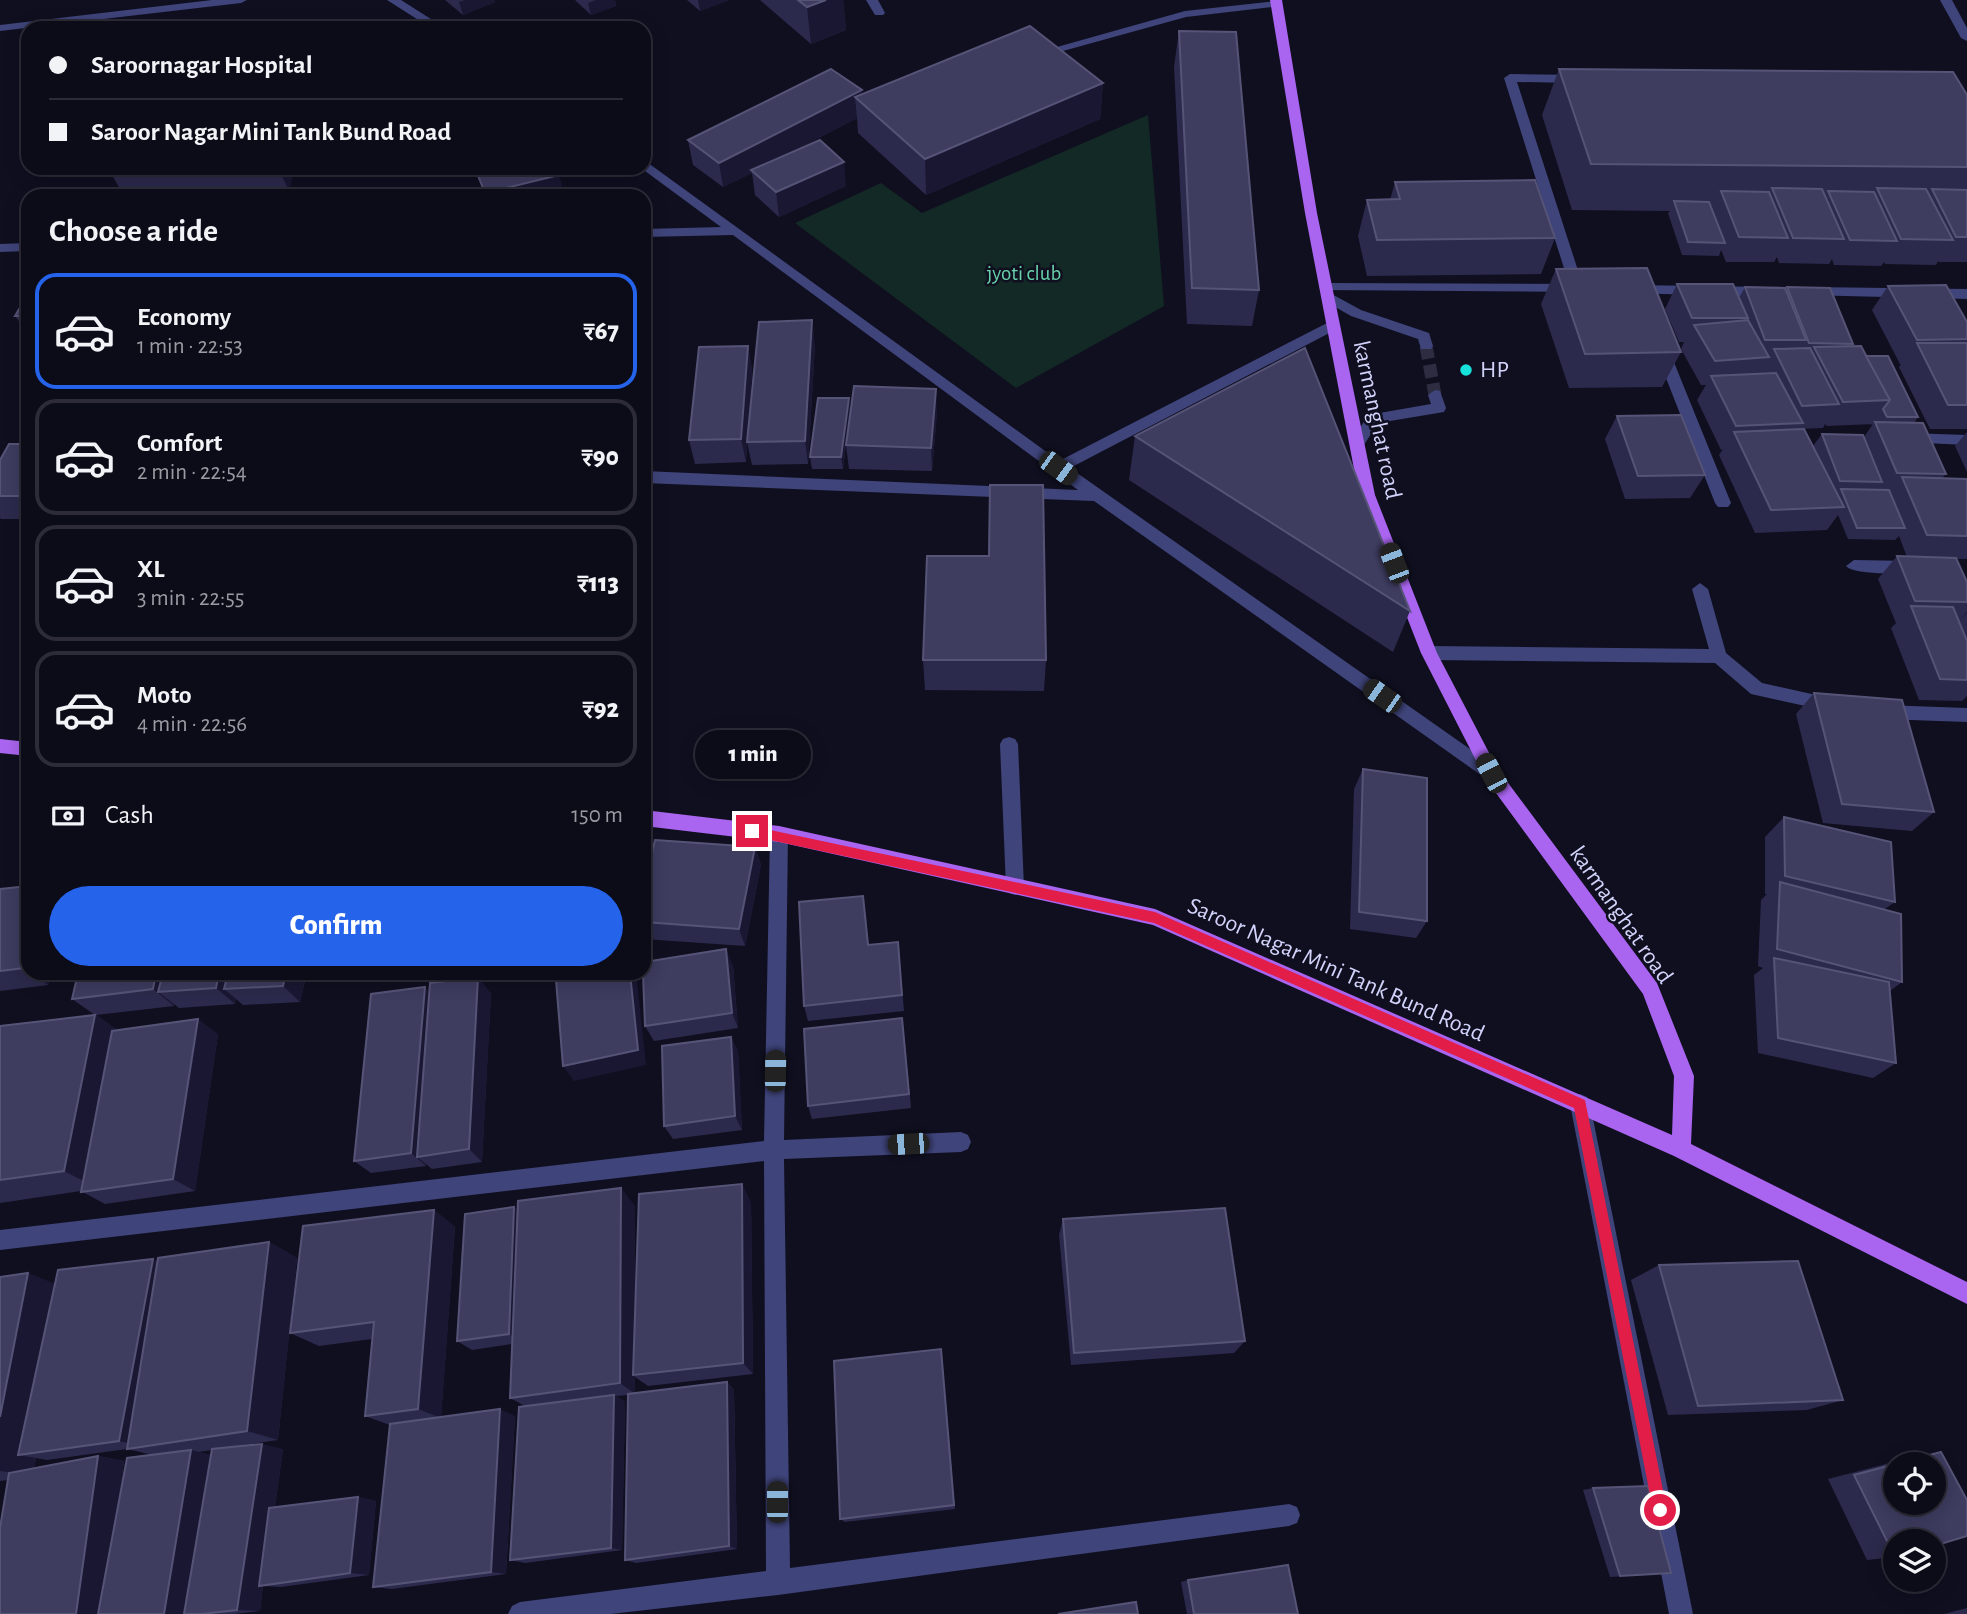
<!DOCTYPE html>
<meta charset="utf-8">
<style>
body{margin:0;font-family:"Alegreya Sans",sans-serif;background:#151421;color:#f1f3f6;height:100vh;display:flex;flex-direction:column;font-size:26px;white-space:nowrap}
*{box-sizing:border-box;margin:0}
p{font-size:23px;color:#9a9ba2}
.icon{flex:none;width:38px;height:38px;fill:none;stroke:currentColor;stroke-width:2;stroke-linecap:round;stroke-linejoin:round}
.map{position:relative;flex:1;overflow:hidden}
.panel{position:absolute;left:21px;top:189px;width:630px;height:791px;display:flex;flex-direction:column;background:#0c0b18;border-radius:21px;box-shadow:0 4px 18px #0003,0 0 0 2px #2c2b37}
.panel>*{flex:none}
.top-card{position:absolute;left:21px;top:21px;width:630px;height:154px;border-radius:21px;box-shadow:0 4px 18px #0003,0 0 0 2px #2c2b37;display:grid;align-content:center;height:154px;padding:0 28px;background:#0c0b18}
.tools{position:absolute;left:1883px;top:1452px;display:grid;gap:14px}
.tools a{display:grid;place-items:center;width:63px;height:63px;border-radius:50%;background:#0c0b18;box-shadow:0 4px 18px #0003,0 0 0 2px #2c2b37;font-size:35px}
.end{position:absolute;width:32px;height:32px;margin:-16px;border:9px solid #e11d48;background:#fff;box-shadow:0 0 0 4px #fff}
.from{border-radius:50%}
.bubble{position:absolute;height:49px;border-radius:24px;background:#0c0b18;box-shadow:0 4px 18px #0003,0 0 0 2px #2c2b37;font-size:23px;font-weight:800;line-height:49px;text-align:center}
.car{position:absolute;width:21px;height:42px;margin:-21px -10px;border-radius:9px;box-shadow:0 0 5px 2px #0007;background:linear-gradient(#222 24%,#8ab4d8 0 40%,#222 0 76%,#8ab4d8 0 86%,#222 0)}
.top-card b{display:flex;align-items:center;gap:24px;height:66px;font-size:26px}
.top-card b+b{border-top:2px solid #2c2b37}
.top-card i{width:18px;height:18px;background:#f1f3f6}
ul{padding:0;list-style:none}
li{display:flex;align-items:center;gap:21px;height:116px;margin:0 14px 10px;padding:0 14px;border:4px solid #2c2b37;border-radius:21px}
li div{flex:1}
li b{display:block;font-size:26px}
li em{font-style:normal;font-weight:800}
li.on{border-color:#2563eb}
li>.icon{width:63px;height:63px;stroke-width:1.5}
h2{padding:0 28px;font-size:32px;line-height:84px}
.pay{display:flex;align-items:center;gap:18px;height:77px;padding:0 28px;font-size:26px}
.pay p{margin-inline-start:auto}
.primary-button{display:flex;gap:14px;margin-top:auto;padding:14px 28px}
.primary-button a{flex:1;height:80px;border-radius:42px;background:#2563eb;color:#fff;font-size:28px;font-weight:800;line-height:80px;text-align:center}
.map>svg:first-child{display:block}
.green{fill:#132925}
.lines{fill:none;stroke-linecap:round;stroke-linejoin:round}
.minor-tunnel{stroke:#2d2c41;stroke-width:13;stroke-dasharray:13 6;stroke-linecap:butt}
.minor{fill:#3f447a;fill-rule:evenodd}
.major{fill:#a965ef;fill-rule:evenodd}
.wall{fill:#2c2a4c;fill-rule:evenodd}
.shaded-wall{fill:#1a1733}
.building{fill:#3e3c5f;stroke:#555477;stroke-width:2;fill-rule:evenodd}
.route{fill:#e11d48}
.poi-dot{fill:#17e1db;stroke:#100f20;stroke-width:2.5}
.labels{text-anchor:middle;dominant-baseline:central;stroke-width:5;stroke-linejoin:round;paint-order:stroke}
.far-park-label{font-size:21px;fill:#66d2a9;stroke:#100f20}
.poi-label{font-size:24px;fill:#d2d3fa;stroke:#100f20;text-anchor:start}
.street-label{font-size:24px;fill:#d2d3fa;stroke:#100f20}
</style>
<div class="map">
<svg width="1967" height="1614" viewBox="0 0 1967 1614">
<rect width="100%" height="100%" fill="#100f20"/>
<path class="green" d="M1148,115l16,191 -148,82 -221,-165 86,-40 41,30z"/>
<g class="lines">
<path class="minor-tunnel" d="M1426,346l9,49"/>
<g class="minor">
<path d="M212,0h35l-6,3 -241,28v-6z"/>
<path d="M387,0h14l44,28h-14z"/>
<path d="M866,0h12l7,13 -2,2h-8z"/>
<path d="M1940,0h12l15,28v13l-6,-3z"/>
<path d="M1276,1l6,3 -2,2 -94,11 -123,34 -6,-4 128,-36z"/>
<path d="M1510,74l68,1 6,4 -6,4 -61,-1 67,207 -2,3 -261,-2 -2,-3 7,-4 243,1 -65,-206z"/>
<path d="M644,160l415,301 270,-139h10v6l-269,140 427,300 3,5 -3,5h-12l-391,-277 -450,-18v-12l434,19 -345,-255 -89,2v-8l77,-2 -80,-59h3z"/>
<path d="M28,243v8l-28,1v-8z"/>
<path d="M1634,285l133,2 7,5 -7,5 -138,-4 -2,-3z"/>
<path d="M1809,287l158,2v10l-163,-4v-6z"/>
<path d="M1328,292l33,18 68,23 4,13 -2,3h-10l-3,-10 -67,-23 -28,-16v-6z"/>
<path d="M1662,345l7,5 62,153 -3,4h-10l-3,-4 -60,-153z"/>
<path d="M1435,390l5,1 6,17 -2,4 -66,11 -16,25h-10l-2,-4 18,-29 63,-11 -3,-9z"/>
<path d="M1908,433l59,2v10l-64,-3 -2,-4z"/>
<path d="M1854,560l57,1 8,6c-7,9 -66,8 -73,-1z"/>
<path d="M1700,583l8,6 18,64 36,30 72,16 2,5 -2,5 -6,2 -77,-17 -36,-31 -286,-3 -8,-7 8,-7 280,3 -17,-60z"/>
<path d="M1883,705l84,3v14l-84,-3 -6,-2 -2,-5 2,-5z"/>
<path d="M1009,737l6,2 3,5 6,143 -3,6 -6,2 -6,-2 -3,-6 -6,-143 3,-5z"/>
<path d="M779,826l6,3 3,5 -4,306 177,-8 7,3 3,7 -3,7 -7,3 -177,7 6,409 499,-64 8,3 3,8 -3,8 -8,3 -511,69 -167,19h-103l4,-8 8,-4 246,-31 -2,-410 -764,89v-20l764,-89 6,-307 3,-5z"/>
<path d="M1580,1094l7,3 3,7 103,510h-24l-99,-510 3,-7z"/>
</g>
<g class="major">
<path d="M1270,0h12l35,213 58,282 62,158 60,115 160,215 37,93 -3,68 276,138v22l-293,-148 -521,-231 -374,-83 -135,-16v-16l135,16 376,83 517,226 2,-59 -31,-82 -158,-216 -64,-125 -62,-158 -54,-282z"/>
<path d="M0,739l28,3v14l-28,-3z"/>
</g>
</g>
<g class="wall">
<path d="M445,0h50v2l-32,13z"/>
<path d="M575,0h40l1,6 -25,9z"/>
<path d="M687,0h42l-29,11z"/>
<path d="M760,0h83l3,30 -35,14z"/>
<path d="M1179,31l80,259 -7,36 -65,-2 -13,-257z"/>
<path d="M1559,69l408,26v167h-28l-1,-1 -2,4 -51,-1 -1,-2 -3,4 -47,-1 -2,-6 -3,5 -50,-1 -2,-6 -3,5h-48l-5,-12 -2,6 -37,-1 -14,-42 2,-2 -98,-1 -30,-95z"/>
<path d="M1103,83l-3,36 -174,76 -68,-62 -1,-15 -73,38 62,30 -67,31 -24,-22 -3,-22 -29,14 -30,-22 -5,-25 174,-46z"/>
<path d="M108,168h186l-5,23 -62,5h-103z"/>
<path d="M1395,182l160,56 -14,36 -174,2 -9,-40 9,-36h23z"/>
<path d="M1556,269l125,83 -19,35 -93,1 -28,-84z"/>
<path d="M1677,284l62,14 6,-11 41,3 1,-3 66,57 -1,2 14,10 52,61 -4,6 32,51 -4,4 25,1v80h-10l10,23v30l-8,9 8,-8v83l-5,5 -43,-1 -28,-72 5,-5 -18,-44 19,-23 10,1 -8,-21 -4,4 -47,-1 -10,-24 -11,15 -72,3 -36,-78 4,-6 -2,1 -24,-50 9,-15h-5l-20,-36 3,-7h-5l-14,-33zM1875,421l-11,16 -42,-3 -9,12 -14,-17 24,-1 2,-4 2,2 46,-2z"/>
<path d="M1888,286l79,36v107h-37l-31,-62 2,-3h-1l-28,-54z"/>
<path d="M28,294v39l-13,-17z"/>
<path d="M815,345l-7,119 -56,1 -5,-23z"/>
<path d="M748,346l4,24 -6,92 -51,2 -6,-24z"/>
<path d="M850,410l-7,59h-31l-2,-12z"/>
<path d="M937,412l-5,59 -83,-2 -3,-24z"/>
<path d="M1617,416l88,59 -15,23 -65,1 -20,-60z"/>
<path d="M1967,432v40l-12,-26z"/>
<path d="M1135,436l275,175 -17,41 -264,-172z"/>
<path d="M28,444v75h-27l-1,-1v-58z"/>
<path d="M989,556l57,104 -2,31 -119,-1 -2,-30z"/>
<path d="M1814,693l120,119 -22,19 -89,-8 -27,-109z"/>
<path d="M1363,769l64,152 -11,17 -66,-9 4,-140z"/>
<path d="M1784,817l111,85 -10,7 17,73 -12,9 6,72 -23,15 -115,-25 -4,-78 9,-7 -5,-2 3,-66 6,-6h-2v-57z"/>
<path d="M755,847l6,18 -16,81 -101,-7v-52z"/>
<path d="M28,886v87h23l-3,12 -48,6v-102z"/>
<path d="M863,896l6,49 29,-3 6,69 -96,10 -4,-15z"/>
<path d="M733,966l5,62 -84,13 -9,-15z"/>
<path d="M78,973h229l-7,29 -57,3 -7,-6 -1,5 -56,4 -5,-4v2l-78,9 21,15 101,4 -23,157 -90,13 -24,-13 -81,12v-177l95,-11 -23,-16z"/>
<path d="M429,992l62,1 -9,169 -50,7 -6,-5v2l-55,7 -17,-12z"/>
<path d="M904,1033l7,75 -99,11 -4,-13z"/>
<path d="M731,1037l7,15 4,78 -69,9 -9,-13z"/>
<path d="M751,1202l2,172 -105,12 -13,-9v16l92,-11 7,8 3,159 -101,14 -11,-3 3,-165 -12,1 9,6 -3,148 -97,13 -15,-3 15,-154 -15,-8 2,-54 -40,6 -15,-9 57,-134 4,4 117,-5v103z"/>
<path d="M434,1210l21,17 -14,190 74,-1 -9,158 -114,15 -19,-2 17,-162 -25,-9 7,-77 -53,7 -29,-13z"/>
<path d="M1063,1219l182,122 -11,12 -163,12 -12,-130z"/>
<path d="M269,1242l28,16 -19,182 -54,8 59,1 -8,58 83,-10 18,4 -7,74 -88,12 -18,-1 -3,25 -27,3h-233l8,-134 -8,1v-204l55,7 102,-23zM127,1449l26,6 -35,51 6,-45 -26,-5 -64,12 2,-10 11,2zM212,1450l-1,5 -13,-3z"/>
<path d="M1659,1265l184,135 -36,10 -139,5 -37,-135z"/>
<path d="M942,1357l13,152 -110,13 -5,-3z"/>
<path d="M1941,1452l-46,105 -28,3 -39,-81 85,-22z"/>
<path d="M1593,1488l67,86 -50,3 -27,-87z"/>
<path d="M1188,1580l110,34h-111l-6,-32z"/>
<path d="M1967,1608v6h-23z"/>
</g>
<g class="shaded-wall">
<path d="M465,0h30v2l-32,13 -4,-13z"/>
<path d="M596,0h19l1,6 -25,9 -3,-12z"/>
<path d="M698,0h31l-29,11z"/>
<path d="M826,0h17l3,30 -35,14 -4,-37z"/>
<path d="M1103,83l-3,36 -174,76 -1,-36z"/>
<path d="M862,90l1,14 -8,-7 2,21 -104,54 -2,-2 1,3 -29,14 -4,-24z"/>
<path d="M844,162l2,24 -67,31 -3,-25z"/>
<path d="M278,168h16l-5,23z"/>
<path d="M559,175l6,21h-79l-1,-3z"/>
<path d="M812,320l3,25 -7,119 -3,-23z"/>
<path d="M748,346l4,24 -6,92 -5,-23z"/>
<path d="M936,389l1,23 -5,59 -1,-23z"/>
<path d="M849,398l1,12 -7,59 -2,-12z"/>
<path d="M755,847l6,18 -16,81 -6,-17z"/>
<path d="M863,896l3,18 4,48 -2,-17z"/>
<path d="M726,949l7,17 5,62 -6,-15z"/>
<path d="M28,952v19l-4,-3z"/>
<path d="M31,973h20l-3,12z"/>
<path d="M156,973h24l-22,19 16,12v2l-21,-17z"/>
<path d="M219,973h23l-18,16 12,10 -1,5 -19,-16z"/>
<path d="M286,973h21l-7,29 -17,-16z"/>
<path d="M630,973h3l4,8 9,84 -72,16 -11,-15z"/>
<path d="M478,977l13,16 -9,169 -13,-13z"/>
<path d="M425,987l14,16 -22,154 9,7v2l-15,-13z"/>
<path d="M95,1015l33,22 -29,152 -35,-18z"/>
<path d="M198,1019l20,15 -23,157 -22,-12z"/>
<path d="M731,1037l7,15 4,78 -7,-14z"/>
<path d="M742,1184l9,18 2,172 -10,-11z"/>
<path d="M621,1188l14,18v169h-2l2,1v18l-15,-11z"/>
<path d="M514,1207l13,12 -5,123 -13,-8z"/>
<path d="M434,1210l21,17 -14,191 -23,-9z"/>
<path d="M269,1242l28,16 -19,182 -31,-9z"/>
<path d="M153,1259l23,11 -31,177 -26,-6z"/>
<path d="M28,1273l38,15 -48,167 18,3 -3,18 -33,-5v-54z"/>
<path d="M727,1382l7,8 3,159 -8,-3z"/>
<path d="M614,1395l11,7 -3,148 -11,-2z"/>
<path d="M500,1409l15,7 -9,158 -15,-2z"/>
<path d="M262,1444l21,5 -19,136 -5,1h4l-3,25 -23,-1z"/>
<path d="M191,1450l23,6 -24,158h-26z"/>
<path d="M98,1456l26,5 -20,153h-28z"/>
<path d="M358,1497l18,4 -7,74 -19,-2z"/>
</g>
<g class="building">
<path d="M798,0h28l-19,7z"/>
<path d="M1030,26l73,57 -178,76 -70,-62z"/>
<path d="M1179,31l57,1 23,258 -67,-2z"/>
<path d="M831,69l31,21 -143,73 -31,-23z"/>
<path d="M1559,69l394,3 14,23v72l-376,-3z"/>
<path d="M820,140l24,22 -68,30 -25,-22z"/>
<path d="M475,168h81l3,7 -74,18z"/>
<path d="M1535,180l20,58 -178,2 -10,-40 33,-1 -5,-17z"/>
<path d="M1772,188l50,1 22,50 -51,-1z"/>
<path d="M1877,188l49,1 27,51 -52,-1z"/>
<path d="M1932,189l35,1v47h-11z"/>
<path d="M1721,191l48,1 19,46 -49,-1z"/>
<path d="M1828,191l46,1 23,49 -47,-1z"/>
<path d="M1674,201l35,1 16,41 -37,-1z"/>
<path d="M1647,268l34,84 -96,2 -29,-85z"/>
<path d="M1677,284h56l15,34h-56z"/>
<path d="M1946,285l21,37v17l-50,1 -29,-54z"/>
<path d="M1745,287l40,1 21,52h-41z"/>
<path d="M1787,287l43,1 23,56 -44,-1z"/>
<path d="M28,294v22h-13z"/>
<path d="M812,320l-7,121 -58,1 12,-120z"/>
<path d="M1748,320l21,37 -54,4 -21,-36z"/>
<path d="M1917,343h50v62h-19z"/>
<path d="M748,346l-7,93 -52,1 10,-93z"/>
<path d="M1861,346l29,54 -47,2 -29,-55z"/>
<path d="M1305,348l105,263 -275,-175z"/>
<path d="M1810,348l29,56 -37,2 -28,-57z"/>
<path d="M1866,356h22l30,61h-31l-4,-8 7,-9z"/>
<path d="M1776,373l27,50 -67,3 -25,-50z"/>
<path d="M854,386l82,3 -5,59 -85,-3z"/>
<path d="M818,398h31l-8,59h-31z"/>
<path d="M1681,415l24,60 -67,1 -21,-60z"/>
<path d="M1875,422l48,1 23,51 -49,-1z"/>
<path d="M1804,429l40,78 -73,3 -37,-78z"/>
<path d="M1822,434l41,1 19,47 -42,-1z"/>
<path d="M9,444h19v52h-28v-36z"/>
<path d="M1902,477l65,2v57l-40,-1z"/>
<path d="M990,485h53l3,175h-123l4,-104h62z"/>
<path d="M1841,489l48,1 16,38h-48z"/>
<path d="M1897,556l59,2 11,24v20l-52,-1z"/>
<path d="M1911,606l42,1 14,34v39l-27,-1z"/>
<path d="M1814,693l88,7 32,112 -92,-8z"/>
<path d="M1363,769l64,9v143l-68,-9z"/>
<path d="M1784,817l107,25 4,60 -110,-26z"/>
<path d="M655,840l100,7 -16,82 -95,-7v-35z"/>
<path d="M1780,882l121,32 1,68 -125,-33z"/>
<path d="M28,886v66l-4,16 -24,3v-82z"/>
<path d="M863,896l5,49 30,-3 4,53 -98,11 -5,-104z"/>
<path d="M726,949l6,64 -87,13 -2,-53 1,-11z"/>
<path d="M1774,958l115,24 7,81 -118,-25z"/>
<path d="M78,973h78l-3,16 -81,10z"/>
<path d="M163,973h56l-3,15 -58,4z"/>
<path d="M228,973h58l-3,13 -59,3z"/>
<path d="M587,973h43l8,77 -75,16 -7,-86z"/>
<path d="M478,977l-9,172 -52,8 13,-174z"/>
<path d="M425,987l-14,166 -57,8 17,-167z"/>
<path d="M95,1015l-31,156 -64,9v-154z"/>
<path d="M902,1018l7,76 -101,12 -4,-77z"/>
<path d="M198,1019l-25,160 -92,13 31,-161z"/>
<path d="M731,1037l4,79 -71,10 -2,-80z"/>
<path d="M742,1184l1,179 -110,12 6,-181z"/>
<path d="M621,1188l-1,195 -110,15 8,-197z"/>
<path d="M514,1207l-5,127 -52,7 8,-127z"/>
<path d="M1225,1208l20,133 -171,12 -11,-134z"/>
<path d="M434,1210l-16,199 -53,7 9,-94 -84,11 13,-107z"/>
<path d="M269,1242l-22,189 -120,18 31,-191z"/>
<path d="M153,1259l-34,182 -101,14 40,-185z"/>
<path d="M1798,1261l45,139 -145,6 -39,-141z"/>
<path d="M28,1273l-28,144v-140z"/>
<path d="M941,1349l13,156 -114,14 -6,-158z"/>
<path d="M727,1382l2,164 -104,14 3,-166z"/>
<path d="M614,1395l-3,153 -101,12 9,-153z"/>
<path d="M500,1409l-9,163 -118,15 17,-163z"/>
<path d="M262,1444l-25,166 -35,4h-18l28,-165z"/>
<path d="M191,1450l-27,164h-66l29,-156z"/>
<path d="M1941,1452l26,48v36l-33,10v-4h-39v15l-41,-82zM1895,1465h39v38h-39z"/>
<path d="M98,1456l-22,158h-76v-86l9,-55z"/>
<path d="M1648,1486l23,87 -51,3 -27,-88z"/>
<path d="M358,1497l-8,76 -91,13 10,-78z"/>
<path d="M1288,1565l10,49h-104l-6,-34z"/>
<path d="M1136,1602l2,12h-80z"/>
</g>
<path class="route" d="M752,826l403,86 430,188 82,410 -2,6h-10l-2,-6 -79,-402 -420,-185 -402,-87 -6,-5z"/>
<circle class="poi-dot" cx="1466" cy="370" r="7"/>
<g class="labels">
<g class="far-park-label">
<text x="1024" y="273">jyoti club</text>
</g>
<g class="poi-label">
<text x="1480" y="370">HP</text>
</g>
<g class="street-label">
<text transform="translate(1377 420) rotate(78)">karmanghat road</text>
<text transform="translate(1621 915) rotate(55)">karmanghat road</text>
<text transform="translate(1336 970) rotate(24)">Saroor Nagar Mini Tank Bund Road</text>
</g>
</g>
</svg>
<div class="tools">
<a><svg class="icon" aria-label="locate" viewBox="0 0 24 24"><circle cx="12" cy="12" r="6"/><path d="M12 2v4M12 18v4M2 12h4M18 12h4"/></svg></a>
<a><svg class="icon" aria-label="layers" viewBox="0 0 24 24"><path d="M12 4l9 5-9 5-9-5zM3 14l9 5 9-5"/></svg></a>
</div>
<i class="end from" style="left:1660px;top:1510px"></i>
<i class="end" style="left:752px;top:831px"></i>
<div class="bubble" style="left:695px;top:730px;width:116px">1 min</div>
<i class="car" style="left:1058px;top:468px;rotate:126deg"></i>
<i class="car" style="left:1394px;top:563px;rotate:339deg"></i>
<i class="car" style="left:1382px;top:696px;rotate:305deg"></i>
<i class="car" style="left:1491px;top:773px;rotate:332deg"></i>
<i class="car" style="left:775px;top:1071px;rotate:1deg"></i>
<i class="car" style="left:908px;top:1144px;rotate:267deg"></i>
<i class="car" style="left:777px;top:1502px;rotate:0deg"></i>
<div class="top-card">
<b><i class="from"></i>Saroornagar Hospital</b>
<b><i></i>Saroor Nagar Mini Tank Bund Road</b>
</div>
<section class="panel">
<h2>Choose a ride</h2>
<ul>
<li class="on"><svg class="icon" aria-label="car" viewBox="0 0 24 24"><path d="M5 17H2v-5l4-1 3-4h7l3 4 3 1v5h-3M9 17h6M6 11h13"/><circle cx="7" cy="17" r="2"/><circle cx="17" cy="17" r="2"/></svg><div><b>Economy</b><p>1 min · 22:53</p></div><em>₹67</em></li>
<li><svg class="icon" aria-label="car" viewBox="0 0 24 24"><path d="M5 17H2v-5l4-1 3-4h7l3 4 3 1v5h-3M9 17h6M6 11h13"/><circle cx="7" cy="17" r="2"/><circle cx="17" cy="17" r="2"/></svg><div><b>Comfort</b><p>2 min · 22:54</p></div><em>₹90</em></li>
<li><svg class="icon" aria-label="car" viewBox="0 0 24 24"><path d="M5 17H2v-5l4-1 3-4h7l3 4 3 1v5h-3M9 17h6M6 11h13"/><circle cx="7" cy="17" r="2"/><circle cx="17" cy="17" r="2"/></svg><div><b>XL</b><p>3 min · 22:55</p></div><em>₹113</em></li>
<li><svg class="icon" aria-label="car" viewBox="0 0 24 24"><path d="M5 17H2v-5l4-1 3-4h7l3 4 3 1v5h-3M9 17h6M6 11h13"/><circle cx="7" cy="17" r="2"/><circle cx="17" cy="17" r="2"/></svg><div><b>Moto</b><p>4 min · 22:56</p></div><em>₹92</em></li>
</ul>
<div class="pay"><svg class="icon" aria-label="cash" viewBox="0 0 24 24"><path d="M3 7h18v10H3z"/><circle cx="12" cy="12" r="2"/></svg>Cash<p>150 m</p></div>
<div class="primary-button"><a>Confirm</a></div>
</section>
</div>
